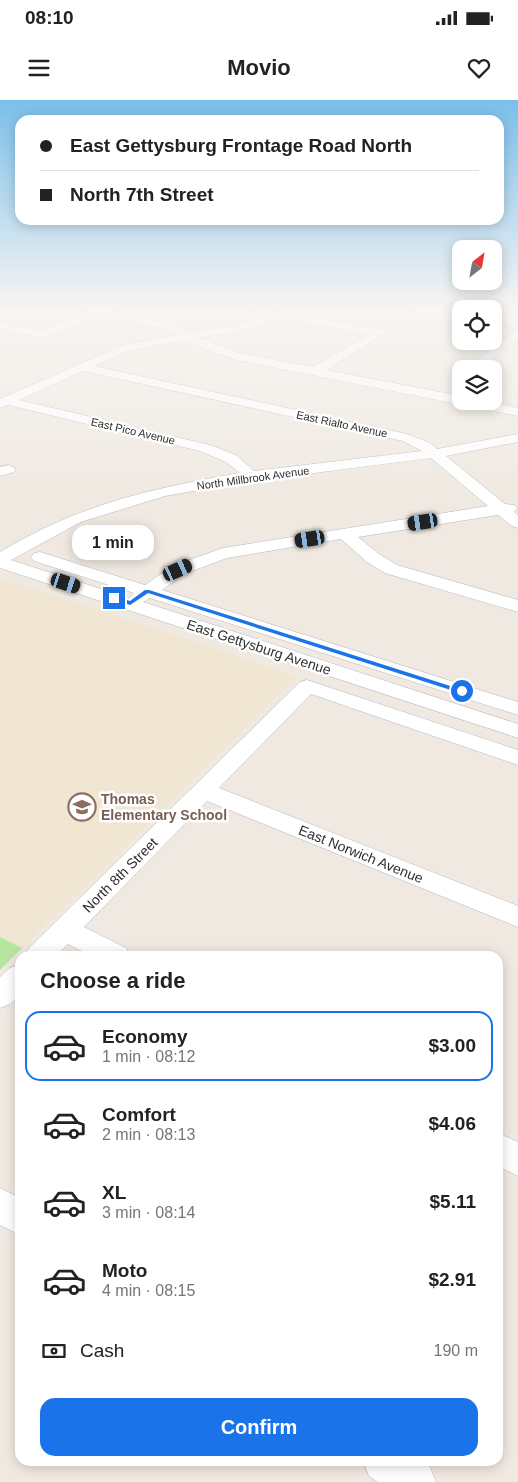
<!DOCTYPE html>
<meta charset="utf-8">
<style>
body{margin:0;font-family:Helvetica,sans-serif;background:#f6f6f6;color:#222;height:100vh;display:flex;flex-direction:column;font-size:19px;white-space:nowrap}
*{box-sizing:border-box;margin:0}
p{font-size:16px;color:#767676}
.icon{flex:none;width:28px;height:28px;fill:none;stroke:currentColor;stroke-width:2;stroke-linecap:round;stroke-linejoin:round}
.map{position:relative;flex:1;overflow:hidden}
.sheet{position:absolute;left:15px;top:851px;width:488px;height:515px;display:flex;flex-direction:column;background:#fff;border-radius:15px;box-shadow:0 2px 12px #0003}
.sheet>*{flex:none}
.top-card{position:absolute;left:15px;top:15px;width:489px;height:110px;border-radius:15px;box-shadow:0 2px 12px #0003;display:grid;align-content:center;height:110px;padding:0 25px;background:#fff}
.needle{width:32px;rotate:31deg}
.fabs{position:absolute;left:452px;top:140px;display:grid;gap:10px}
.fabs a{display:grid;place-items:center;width:50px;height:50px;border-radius:10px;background:#fff;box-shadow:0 2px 12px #0003;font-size:25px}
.end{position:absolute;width:22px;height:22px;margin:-11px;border:6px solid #1a73e8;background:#fff;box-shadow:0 0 0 2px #fff}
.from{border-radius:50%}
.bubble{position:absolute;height:35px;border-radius:15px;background:#fff;box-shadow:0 2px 12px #0003;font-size:16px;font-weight:600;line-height:35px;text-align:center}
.car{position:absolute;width:15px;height:30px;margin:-15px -8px;border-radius:6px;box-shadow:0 0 4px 1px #0007;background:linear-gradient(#222 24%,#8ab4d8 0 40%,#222 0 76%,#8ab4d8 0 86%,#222 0)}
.top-card b{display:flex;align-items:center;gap:18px;height:48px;font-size:19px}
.top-card b+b{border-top:1px solid #e0e0e0}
.top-card i{width:12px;height:12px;background:#222}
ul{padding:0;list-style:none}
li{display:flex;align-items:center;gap:15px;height:70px;margin:0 10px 8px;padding:0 15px;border:2px solid transparent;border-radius:15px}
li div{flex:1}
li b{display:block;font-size:19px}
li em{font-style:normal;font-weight:600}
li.on{border-color:#1a73e8}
li>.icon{width:45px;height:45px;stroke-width:1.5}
h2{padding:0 25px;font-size:22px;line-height:60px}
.pay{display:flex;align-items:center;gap:12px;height:55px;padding:0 25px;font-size:19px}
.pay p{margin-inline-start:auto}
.action{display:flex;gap:10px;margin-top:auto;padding:10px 25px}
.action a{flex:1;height:58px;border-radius:15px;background:#1a73e8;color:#fff;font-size:20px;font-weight:600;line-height:58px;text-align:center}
.status{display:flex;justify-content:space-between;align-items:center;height:35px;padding:0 25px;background:#fff;direction:ltr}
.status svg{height:14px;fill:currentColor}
header{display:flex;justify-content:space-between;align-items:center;height:65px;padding:0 25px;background:#fff;font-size:22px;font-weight:600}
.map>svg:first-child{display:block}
.education{fill:#f0e6d1}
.green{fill:#b6e59e}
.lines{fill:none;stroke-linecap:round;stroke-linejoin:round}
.minor-casing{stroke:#b4b7c1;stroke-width:1}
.minor{fill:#fff;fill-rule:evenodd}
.route{fill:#1a73e8}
.labels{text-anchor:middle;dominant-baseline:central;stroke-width:5;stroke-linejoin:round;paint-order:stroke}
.far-street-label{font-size:11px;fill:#2e2e2e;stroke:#fff}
.street-label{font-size:14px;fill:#2e2e2e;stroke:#fff}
.education-label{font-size:14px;font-weight:bold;fill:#785e54;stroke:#fff;text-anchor:start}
</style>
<div class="status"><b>08:10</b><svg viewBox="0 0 49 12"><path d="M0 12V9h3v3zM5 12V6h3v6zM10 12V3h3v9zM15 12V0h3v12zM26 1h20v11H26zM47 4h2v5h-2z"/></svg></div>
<header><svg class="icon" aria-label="menu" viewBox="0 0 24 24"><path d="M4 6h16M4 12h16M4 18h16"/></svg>Movio<svg class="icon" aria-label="heart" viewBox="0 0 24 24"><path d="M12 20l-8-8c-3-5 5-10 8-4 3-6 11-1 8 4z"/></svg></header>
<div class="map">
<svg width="518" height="1382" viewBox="0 0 518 1382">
<rect width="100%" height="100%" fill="#efe9e1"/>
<path class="education" d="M0,479l137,43 159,55 -274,271 -22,-11z"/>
<path class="green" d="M0,837l22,11 -22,22z"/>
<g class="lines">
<g class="minor-casing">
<g id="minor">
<path d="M72,207l28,1 66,14 24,11 49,-8 38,-13 103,17 6,3 -2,2 -58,36 135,26v5h25l32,7v8l-281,-56 -36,-12 -15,-8 -56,10 -36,16 313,68 23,9 7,6 81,-15v8l-72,14 59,48 10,1 2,3 -3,4 4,3v13l-6,-2 -14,-11 -140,22 21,17 18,11 121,35v12l-133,-39 -18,-11 -26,-23 -114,19 -43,16 -22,16 356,112v13l-368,-117 -7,4 375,122v14l-518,-170v-16c78,-47 152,-64 240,-79l-14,-11 -26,-11 -192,-46 -8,3v-9l123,-54 54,-10 -14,-7 -63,-13 -56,23 -44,-9v-6l43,8 45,-19zM278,218l92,16 -57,33 -74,-14 -40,-15 46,-8zM83,271l320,70 19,10 -168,20 -18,-16 -26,-10 -191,-45zM431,358l57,48 -265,42 -51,18 -27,19 -105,-33 -6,1 -3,4 3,4 100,32 -5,5 -118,-38 70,-38 84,-26 80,-14z"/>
<path d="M408,207h26l27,5v6l-48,-8z"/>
<path d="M494,217l24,4v6l-24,-4z"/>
<path d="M518,229v8l-39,32h-14z"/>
<path d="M9,365l7,4 -2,3 -14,4v-9z"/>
<path d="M307,580l211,70v15l-207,-71 -92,94 299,118v21l-311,-126 -123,126 42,21 4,8h-39l-23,-12 -12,12h-31l4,-8 271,-266z"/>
<path d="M20,864v31l-10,9 -10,4v-31l10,-9z"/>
<path d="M498,1033l20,9v34l-20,-10z"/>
<path d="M0,1088l20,10v37l-20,-10z"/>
<path d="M363,1361h59l8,6 6,15h-58l-9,-6z"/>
</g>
</g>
<use href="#minor" class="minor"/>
</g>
<linearGradient id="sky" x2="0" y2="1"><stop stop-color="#7abfeb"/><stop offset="0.52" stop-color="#f8f5f2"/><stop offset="1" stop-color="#f8f5f2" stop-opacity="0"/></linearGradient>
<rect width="518" height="401" fill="url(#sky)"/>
<path class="route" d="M145,490h4l317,101 -6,2 -312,-100 -18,12 -19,-7 3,-2 16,5z"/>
<defs>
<g id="school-ring" transform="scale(1.4375)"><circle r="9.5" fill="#fff" stroke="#8d6e63" stroke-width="1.5"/><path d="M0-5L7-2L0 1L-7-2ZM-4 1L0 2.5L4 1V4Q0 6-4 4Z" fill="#8d6e63"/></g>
</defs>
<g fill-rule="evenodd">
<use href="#school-ring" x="82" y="707"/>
</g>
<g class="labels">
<g class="far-street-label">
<text transform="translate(342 324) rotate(12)">East Rialto Avenue</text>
<text transform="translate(133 331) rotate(13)">East Pico Avenue</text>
<text transform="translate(253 378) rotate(-8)">North Millbrook Avenue</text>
</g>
<g class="street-label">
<text transform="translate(259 547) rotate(18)">East Gettysburg Avenue</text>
<text transform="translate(361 754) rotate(22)">East Norwich Avenue</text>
<text transform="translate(120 775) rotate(-45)">North 8th Street</text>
</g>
<g class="education-label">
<text x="101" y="699">Thomas<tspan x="101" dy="16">Elementary School</tspan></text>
</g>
</g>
</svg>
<div class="fabs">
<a><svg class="needle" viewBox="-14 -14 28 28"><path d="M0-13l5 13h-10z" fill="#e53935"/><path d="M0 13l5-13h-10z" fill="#767676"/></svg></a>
<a><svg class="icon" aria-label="locate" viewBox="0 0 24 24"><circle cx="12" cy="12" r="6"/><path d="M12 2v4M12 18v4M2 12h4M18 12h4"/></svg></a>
<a><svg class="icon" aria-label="layers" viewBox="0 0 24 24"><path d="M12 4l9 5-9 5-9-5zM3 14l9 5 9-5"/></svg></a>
</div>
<i class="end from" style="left:462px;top:591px"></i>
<i class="end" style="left:114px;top:498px"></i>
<div class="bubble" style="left:72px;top:425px;width:82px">1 min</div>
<i class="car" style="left:423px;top:422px;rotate:261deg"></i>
<i class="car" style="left:310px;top:439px;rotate:261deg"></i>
<i class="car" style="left:178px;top:470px;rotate:65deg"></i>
<i class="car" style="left:66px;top:483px;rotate:108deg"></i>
<div class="top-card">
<b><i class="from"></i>East Gettysburg Frontage Road North</b>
<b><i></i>North 7th Street</b>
</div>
<section class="sheet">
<h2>Choose a ride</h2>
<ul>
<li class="on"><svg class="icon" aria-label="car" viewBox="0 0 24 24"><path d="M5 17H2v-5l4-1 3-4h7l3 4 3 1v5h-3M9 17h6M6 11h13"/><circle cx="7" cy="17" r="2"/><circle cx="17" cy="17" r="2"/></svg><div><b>Economy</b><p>1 min · 08:12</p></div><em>$3.00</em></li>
<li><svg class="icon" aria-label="car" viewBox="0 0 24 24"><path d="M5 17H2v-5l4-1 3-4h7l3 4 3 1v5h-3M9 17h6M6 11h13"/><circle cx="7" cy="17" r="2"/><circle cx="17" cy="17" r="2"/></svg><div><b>Comfort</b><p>2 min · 08:13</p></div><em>$4.06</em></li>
<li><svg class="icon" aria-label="car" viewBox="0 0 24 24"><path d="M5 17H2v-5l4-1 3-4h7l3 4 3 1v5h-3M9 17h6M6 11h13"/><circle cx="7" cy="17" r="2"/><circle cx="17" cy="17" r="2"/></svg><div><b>XL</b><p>3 min · 08:14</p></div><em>$5.11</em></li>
<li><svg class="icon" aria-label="car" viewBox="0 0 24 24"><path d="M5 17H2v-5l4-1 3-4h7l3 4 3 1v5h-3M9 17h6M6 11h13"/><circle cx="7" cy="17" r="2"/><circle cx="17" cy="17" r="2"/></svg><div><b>Moto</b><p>4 min · 08:15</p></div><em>$2.91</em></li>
</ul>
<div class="pay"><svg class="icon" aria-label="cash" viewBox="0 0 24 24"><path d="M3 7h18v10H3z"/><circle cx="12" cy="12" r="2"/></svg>Cash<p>190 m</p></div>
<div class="action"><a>Confirm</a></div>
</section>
</div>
